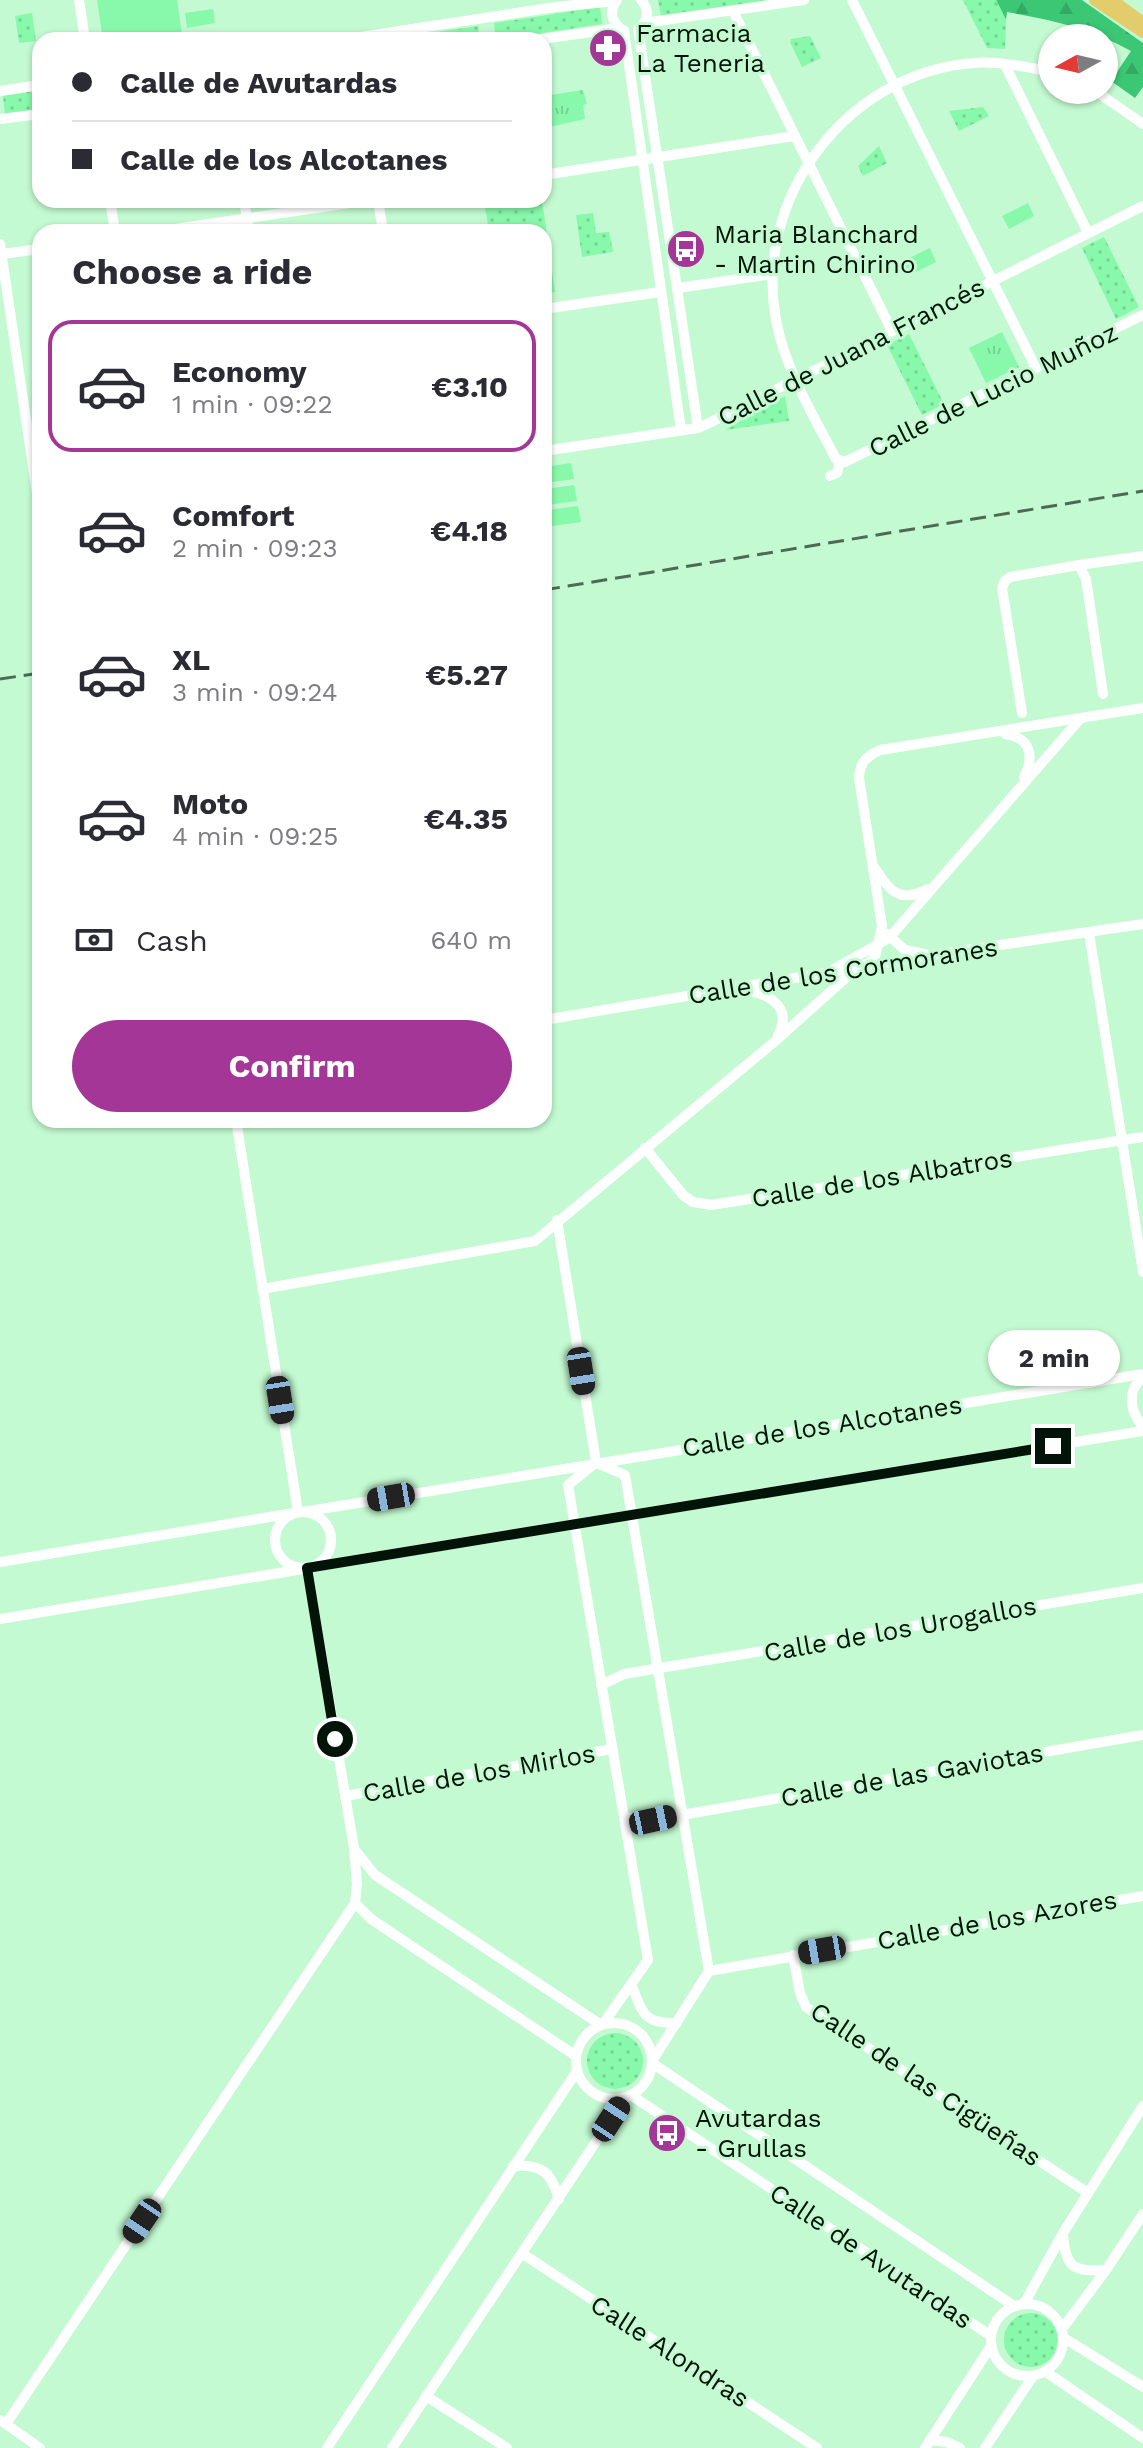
<!DOCTYPE html>
<meta charset="utf-8">
<style>
body{margin:0;font-family:"Work Sans",sans-serif;background:#f2f2f3;color:#2b2b33;height:100vh;display:flex;flex-direction:column;font-size:30px;white-space:nowrap}
*{box-sizing:border-box;margin:0}
p{font-size:26px;color:#7c7c81}
.icon{flex:none;width:44px;height:44px;fill:none;stroke:currentColor;stroke-width:2;stroke-linecap:round;stroke-linejoin:round}
.map{position:relative;flex:1;overflow:hidden}
.details{position:absolute;left:32px;top:224px;width:520px;height:904px;display:flex;flex-direction:column;background:#fff;border-radius:24px;box-shadow:0 2px 6px #0004}
.details>*{flex:none}
.guide{position:absolute;left:32px;top:32px;width:520px;height:176px;border-radius:24px;box-shadow:0 2px 6px #0004;display:grid;align-content:center;height:176px;padding:0 40px;background:#fff}
.needle{width:52px;rotate:262deg}
.tools{position:absolute;left:1038px;top:24px;display:grid;gap:16px}
.tools a{display:grid;place-items:center;width:80px;height:80px;border-radius:50%;background:#fff;box-shadow:0 2px 6px #0004;font-size:40px}
.end{position:absolute;width:36px;height:36px;margin:-18px;border:10px solid #021407;background:#fff;box-shadow:0 0 0 4px #fff}
.from{border-radius:50%}
.bubble{position:absolute;height:56px;border-radius:28px;background:#fff;box-shadow:0 2px 6px #0004;font-size:26px;font-weight:700;line-height:56px;text-align:center}
.car{position:absolute;width:24px;height:48px;margin:-24px -12px;border-radius:10px;box-shadow:0 0 6px 2px #0007;background:linear-gradient(#222 24%,#8ab4d8 0 40%,#222 0 76%,#8ab4d8 0 86%,#222 0)}
.guide b{display:flex;align-items:center;gap:28px;height:76px;font-size:30px}
.guide b+b{border-top:2px solid #e1e1e2}
.guide i{width:20px;height:20px;background:#2b2b33}
ul{padding:0;list-style:none}
li{display:flex;align-items:center;gap:24px;height:132px;margin:0 16px 12px;padding:0 24px;border:4px solid transparent;border-radius:24px}
li div{flex:1}
li b{display:block;font-size:30px}
li em{font-style:normal;font-weight:700}
li.current{border-color:#a33696}
li>.icon{width:72px;height:72px;stroke-width:1.5}
h2{padding:0 40px;font-size:36px;line-height:96px}
.pay{display:flex;align-items:center;gap:20px;height:88px;padding:0 40px;font-size:30px}
.pay p{margin-inline-start:auto}
.cta{display:flex;gap:16px;margin-top:auto;padding:16px 40px}
.cta a{flex:1;height:92px;border-radius:48px;background:#a33696;color:#fff;font-size:32px;font-weight:700;line-height:92px;text-align:center}
.map>svg:first-child{display:block}
.grass{fill:url(#grass-tufts)}
.forest{fill:url(#forest-firs)}
.park{fill:url(#park-dots)}
.pitch{fill:#88f8ab}
.lines{fill:none;stroke-linecap:round;stroke-linejoin:round}
.minor{stroke:#fff;stroke-width:10}
.major{stroke:#e3cc6b;stroke-width:12}
.rail{stroke:#4b6b53;stroke-width:3;stroke-dasharray:16 8;stroke-linecap:butt}
.route{stroke:#021407;stroke-width:10}
.labels{text-anchor:middle;dominant-baseline:central;stroke-width:6;stroke-linejoin:round;paint-order:stroke}
.poi-label{font-size:26px;fill:#021407;stroke:#c3fad1;text-anchor:start}
.street-label{font-size:26px;fill:#021407;stroke:#c3fad1}
</style>
<div class="map">
<svg width="1143" height="2448" viewBox="0 0 1143 2448">
<defs>
<pattern id="grass-tufts" width="24" height="20" patternUnits="userSpaceOnUse" patternTransform="scale(2)"><rect width="24" height="20" fill="#88f8ab"/><path d="M3 7l-1-3M5 7V3M7 7l1-3M15 17l-1-3M17 17v-4M19 17l1-3" fill="none" stroke="#74d492"/></pattern>
<pattern id="forest-firs" width="22" height="20" patternUnits="userSpaceOnUse" patternTransform="scale(2)"><rect width="22" height="20" fill="#3cc774"/><path d="M5 1l3.5 6h-7zM16 11l3.5 6h-7z" fill="#33aa63"/></pattern>
<pattern id="park-dots" width="8" height="8" patternUnits="userSpaceOnUse" patternTransform="scale(2)"><rect width="8" height="8" fill="#88f8ab"/><path d="M2 2h.1M6 6h.1" fill="none" stroke="#74d492" stroke-width="1.8" stroke-linecap="round"/></pattern>
</defs>
<rect width="100%" height="100%" fill="#c3fad1"/>
<g class="grass">
<path d="M583,90l4,14 -4,1 2,14 -40,9 -1,-32z"/>
<path d="M1002,332l17,35 -33,16 -17,-35z"/>
</g>
<path class="forest" d="M996,0h86l61,43v44l-8,11 -24,-17 20,-30c-44,-24 -76,-30 -124,-39l-1,8z"/>
<g class="park">
<path d="M658,0h116l-113,16z"/>
<path d="M963,0h33l10,20 -1,29 -18,-1z"/>
<path d="M600,7l2,17 -106,16 -2,-17z"/>
<path d="M32,13l4,28 -17,2 -4,-27z"/>
<path d="M478,26l2,14h-97z"/>
<path d="M810,36l11,22 -19,9 -12,-25 1,-3z"/>
<path d="M40,90v20l-35,5 -2,-19z"/>
<path d="M983,107l6,9 -30,15 -10,-20z"/>
<path d="M879,146l8,17 -24,13 -5,-10z"/>
<path d="M484,200h58l13,92 -11,1v-61h-55z"/>
<path d="M593,213l3,20 13,-1 4,20 -31,5 -6,-42z"/>
<path d="M1104,237l35,70 -23,12 -34,-71z"/>
<path d="M909,334l35,70 -22,11 -35,-70z"/>
<path d="M785,396l4,25 -64,9z"/>
<circle cx="615" cy="2061" r="28"/>
<circle cx="1031" cy="2340" r="27"/>
</g>
<g class="pitch">
<path d="M97,0h80l6,40h-80z"/>
<path d="M213,9l2,14 -28,5 -2,-15z"/>
<path d="M1028,203l6,13 -25,13 -7,-13z"/>
<path d="M930,248l6,14 -26,13 -7,-14z"/>
<path d="M571,463l3,16 -29,4 -1,-16z"/>
<path d="M574,485l3,16 -29,4 -2,-16z"/>
<path d="M578,506l3,16 -29,4 -3,-16z"/>
</g>
<g class="lines">
<g class="minor">
<path d="M79,0l6,40"/>
<path d="M617,0c-8,11 -6,20 4,29"/>
<path d="M852,0l184,368"/>
<path d="M733,11l159,320"/>
<path d="M644,23l160,-23"/>
<path d="M640,27c9,-8 9,-18 1,-27"/>
<path d="M638,29l60,399"/>
<path d="M624,30l57,400"/>
<path d="M341,40l214,-33 61,-6"/>
<path d="M535,40l84,-12"/>
<path d="M1005,65l83,168"/>
<path d="M1052,72c-25,-5 -53,-11 -78,-9 -126,9 -221,134 -198,257 9,49 37,95 60,139l9,3 298,-147"/>
<path d="M1094,90l49,34"/>
<path d="M0,91l40,-6"/>
<path d="M0,119l40,-5"/>
<path d="M544,175l250,-39"/>
<path d="M110,200l5,32"/>
<path d="M244,200l5,32"/>
<path d="M378,200l5,32"/>
<path d="M154,232l217,-32"/>
<path d="M0,244l40,270"/>
<path d="M2,254l38,-5"/>
<path d="M678,288l94,-14"/>
<path d="M544,309l116,-17"/>
<path d="M544,451l154,-23 7,-3 438,-219"/>
<path d="M830,476l7,-3 3,-12"/>
<path d="M1079,565l64,-9"/>
<path d="M1022,713l-20,-125 3,-7 5,-4 69,-12 7,14 17,115"/>
<path d="M1005,734c25,3 30,22 19,43"/>
<path d="M875,868c14,23 25,36 53,21"/>
<path d="M1089,933l54,339"/>
<path d="M887,934l18,16 20,4"/>
<path d="M834,969l55,-31 191,-219"/>
<path d="M742,990c24,2 52,16 36,45"/>
<path d="M544,1020l388,-65 211,-31"/>
<path d="M236,1120l62,392"/>
<path d="M645,1148l39,48 9,6 18,3 432,-68"/>
<path d="M557,1220l39,242"/>
<path d="M262,1289l273,-48 238,-198 85,-76 11,-4 6,-6 7,-31 -23,-148c1,-16 7,-21 21,-28l263,-42"/>
<path d="M1143,1377c-17,14 -13,34 0,50"/>
<path d="M594,1464l-26,21 80,475 -45,64"/>
<path d="M599,1464l26,11 84,496 -57,90"/>
<circle cx="303" cy="1540" r="28"/>
<path d="M303,1512l840,-138"/>
<path d="M0,1562l294,-49"/>
<path d="M312,1567l831,-136"/>
<path d="M307,1568l47,280 3,36 -2,19 16,16 205,137"/>
<path d="M0,1619l303,-50"/>
<path d="M601,1685l23,-11 519,-86"/>
<path d="M345,1796l267,-47"/>
<path d="M624,1817l29,3 490,-85"/>
<path d="M355,1850l20,25 226,150"/>
<path d="M793,1955l7,38 6,14 282,186"/>
<path d="M709,1971l434,-75"/>
<path d="M632,1986c11,28 12,38 45,37"/>
<circle cx="614" cy="2061" r="38"/>
<path d="M652,2063l362,243"/>
<path d="M631,2095l360,241"/>
<path d="M513,2166c29,-2 38,6 46,33"/>
<path d="M1063,2235c3,33 10,37 43,35"/>
<path d="M523,2254l294,194"/>
<circle cx="1027" cy="2340" r="36"/>
<path d="M1024,2304l39,-71 80,-127"/>
<path d="M1062,2329l44,-59 37,-56"/>
<path d="M1064,2338l79,49"/>
<path d="M1046,2372l97,66"/>
<path d="M426,2396l81,52"/>
<path d="M0,2420l40,28"/>
<path d="M6,2424l349,-521"/>
<path d="M930,2440l17,2 13,6"/>
<path d="M327,2448l250,-377"/>
<path d="M392,2448l233,-350"/>
<path d="M925,2448l66,-102"/>
<path d="M985,2448l48,-72"/>
</g>
<g class="major">
<path d="M1095,0l48,32"/>
<path d="M1112,0l31,23"/>
</g>
<g class="rail">
<path d="M544,590l599,-99"/>
<path d="M0,679l40,-6"/>
</g>
</g>
<g class="lines">
<path class="route" d="M335,1739l-28,-171 746,-122"/>
</g>
<defs>
<g id="pharmacy-disc" transform="scale(2)"><circle r="9.5" fill="#a33696" stroke="#c3fad1"/><path d="M-2-6h4v4h4v4h-4v4h-4v-4h-4v-4h4Z" fill="#fff"/></g>
<g id="bus-disc" transform="scale(2)"><circle r="9.5" fill="#a33696" stroke="#c3fad1"/><path d="M-5-6H5V4H4V6H2V4H-2V6H-4V4H-5ZM-3.5-4V0h7V-4ZM-3.5 1.2v1.5H-2V1.2ZM2 1.2v1.5H3.5V1.2Z" fill="#fff"/></g>
</defs>
<g fill-rule="evenodd">
<use href="#pharmacy-disc" x="608" y="48"/>
<use href="#bus-disc" x="686" y="249"/>
<use href="#bus-disc" x="667" y="2133"/>
</g>
<g class="labels">
<g class="poi-label">
<text x="636" y="33">Farmacia<tspan x="636" dy="30">La Teneria</tspan></text>
<text x="714" y="234">Maria Blanchard<tspan x="714" dy="30">- Martin Chirino</tspan></text>
<text x="695" y="2118">Avutardas<tspan x="695" dy="30">- Grullas</tspan></text>
</g>
<g class="street-label">
<text transform="translate(851 352) rotate(-27)">Calle de Juana Francés</text>
<text transform="translate(993 390) rotate(-26)">Calle de Lucio Muñoz</text>
<text transform="translate(843 971) rotate(-9)">Calle de los Cormoranes</text>
<text transform="translate(882 1178) rotate(-9)">Calle de los Albatros</text>
<text transform="translate(822 1426) rotate(-9)">Calle de los Alcotanes</text>
<text transform="translate(900 1629) rotate(-10)">Calle de los Urogallos</text>
<text transform="translate(479 1773) rotate(-10)">Calle de los Mirlos</text>
<text transform="translate(912 1775) rotate(-10)">Calle de las Gaviotas</text>
<text transform="translate(997 1920) rotate(-10)">Calle de los Azores</text>
<text transform="translate(926 2084) rotate(34)">Calle de las Cigüeñas</text>
<text transform="translate(871 2256) rotate(34)">Calle de Avutardas</text>
<text transform="translate(670 2351) rotate(33)">Calle Alondras</text>
</g>
</g>
</svg>
<div class="tools">
<a><svg class="needle" viewBox="-14 -14 28 28"><path d="M0-13l5 13h-10z" fill="#e53935"/><path d="M0 13l5-13h-10z" fill="#7c7c81"/></svg></a>
</div>
<i class="end from" style="left:335px;top:1739px"></i>
<i class="end" style="left:1053px;top:1446px"></i>
<div class="bubble" style="left:988px;top:1330px;width:132px">2 min</div>
<i class="car" style="left:581px;top:1371px;rotate:171deg"></i>
<i class="car" style="left:280px;top:1400px;rotate:171deg"></i>
<i class="car" style="left:391px;top:1497px;rotate:260deg"></i>
<i class="car" style="left:653px;top:1820px;rotate:78deg"></i>
<i class="car" style="left:822px;top:1950px;rotate:260deg"></i>
<i class="car" style="left:611px;top:2119px;rotate:33deg"></i>
<i class="car" style="left:142px;top:2221px;rotate:214deg"></i>
<div class="guide">
<b><i class="from"></i>Calle de Avutardas</b>
<b><i></i>Calle de los Alcotanes</b>
</div>
<section class="details">
<h2>Choose a ride</h2>
<ul>
<li class="current"><svg class="icon" aria-label="car" viewBox="0 0 24 24"><path d="M5 17H2v-5l4-1 3-4h7l3 4 3 1v5h-3M9 17h6M6 11h13"/><circle cx="7" cy="17" r="2"/><circle cx="17" cy="17" r="2"/></svg><div><b>Economy</b><p>1 min · 09:22</p></div><em>€3.10</em></li>
<li><svg class="icon" aria-label="car" viewBox="0 0 24 24"><path d="M5 17H2v-5l4-1 3-4h7l3 4 3 1v5h-3M9 17h6M6 11h13"/><circle cx="7" cy="17" r="2"/><circle cx="17" cy="17" r="2"/></svg><div><b>Comfort</b><p>2 min · 09:23</p></div><em>€4.18</em></li>
<li><svg class="icon" aria-label="car" viewBox="0 0 24 24"><path d="M5 17H2v-5l4-1 3-4h7l3 4 3 1v5h-3M9 17h6M6 11h13"/><circle cx="7" cy="17" r="2"/><circle cx="17" cy="17" r="2"/></svg><div><b>XL</b><p>3 min · 09:24</p></div><em>€5.27</em></li>
<li><svg class="icon" aria-label="car" viewBox="0 0 24 24"><path d="M5 17H2v-5l4-1 3-4h7l3 4 3 1v5h-3M9 17h6M6 11h13"/><circle cx="7" cy="17" r="2"/><circle cx="17" cy="17" r="2"/></svg><div><b>Moto</b><p>4 min · 09:25</p></div><em>€4.35</em></li>
</ul>
<div class="pay"><svg class="icon" aria-label="cash" viewBox="0 0 24 24"><path d="M3 7h18v10H3z"/><circle cx="12" cy="12" r="2"/></svg>Cash<p>640 m</p></div>
<div class="cta"><a>Confirm</a></div>
</section>
</div>
